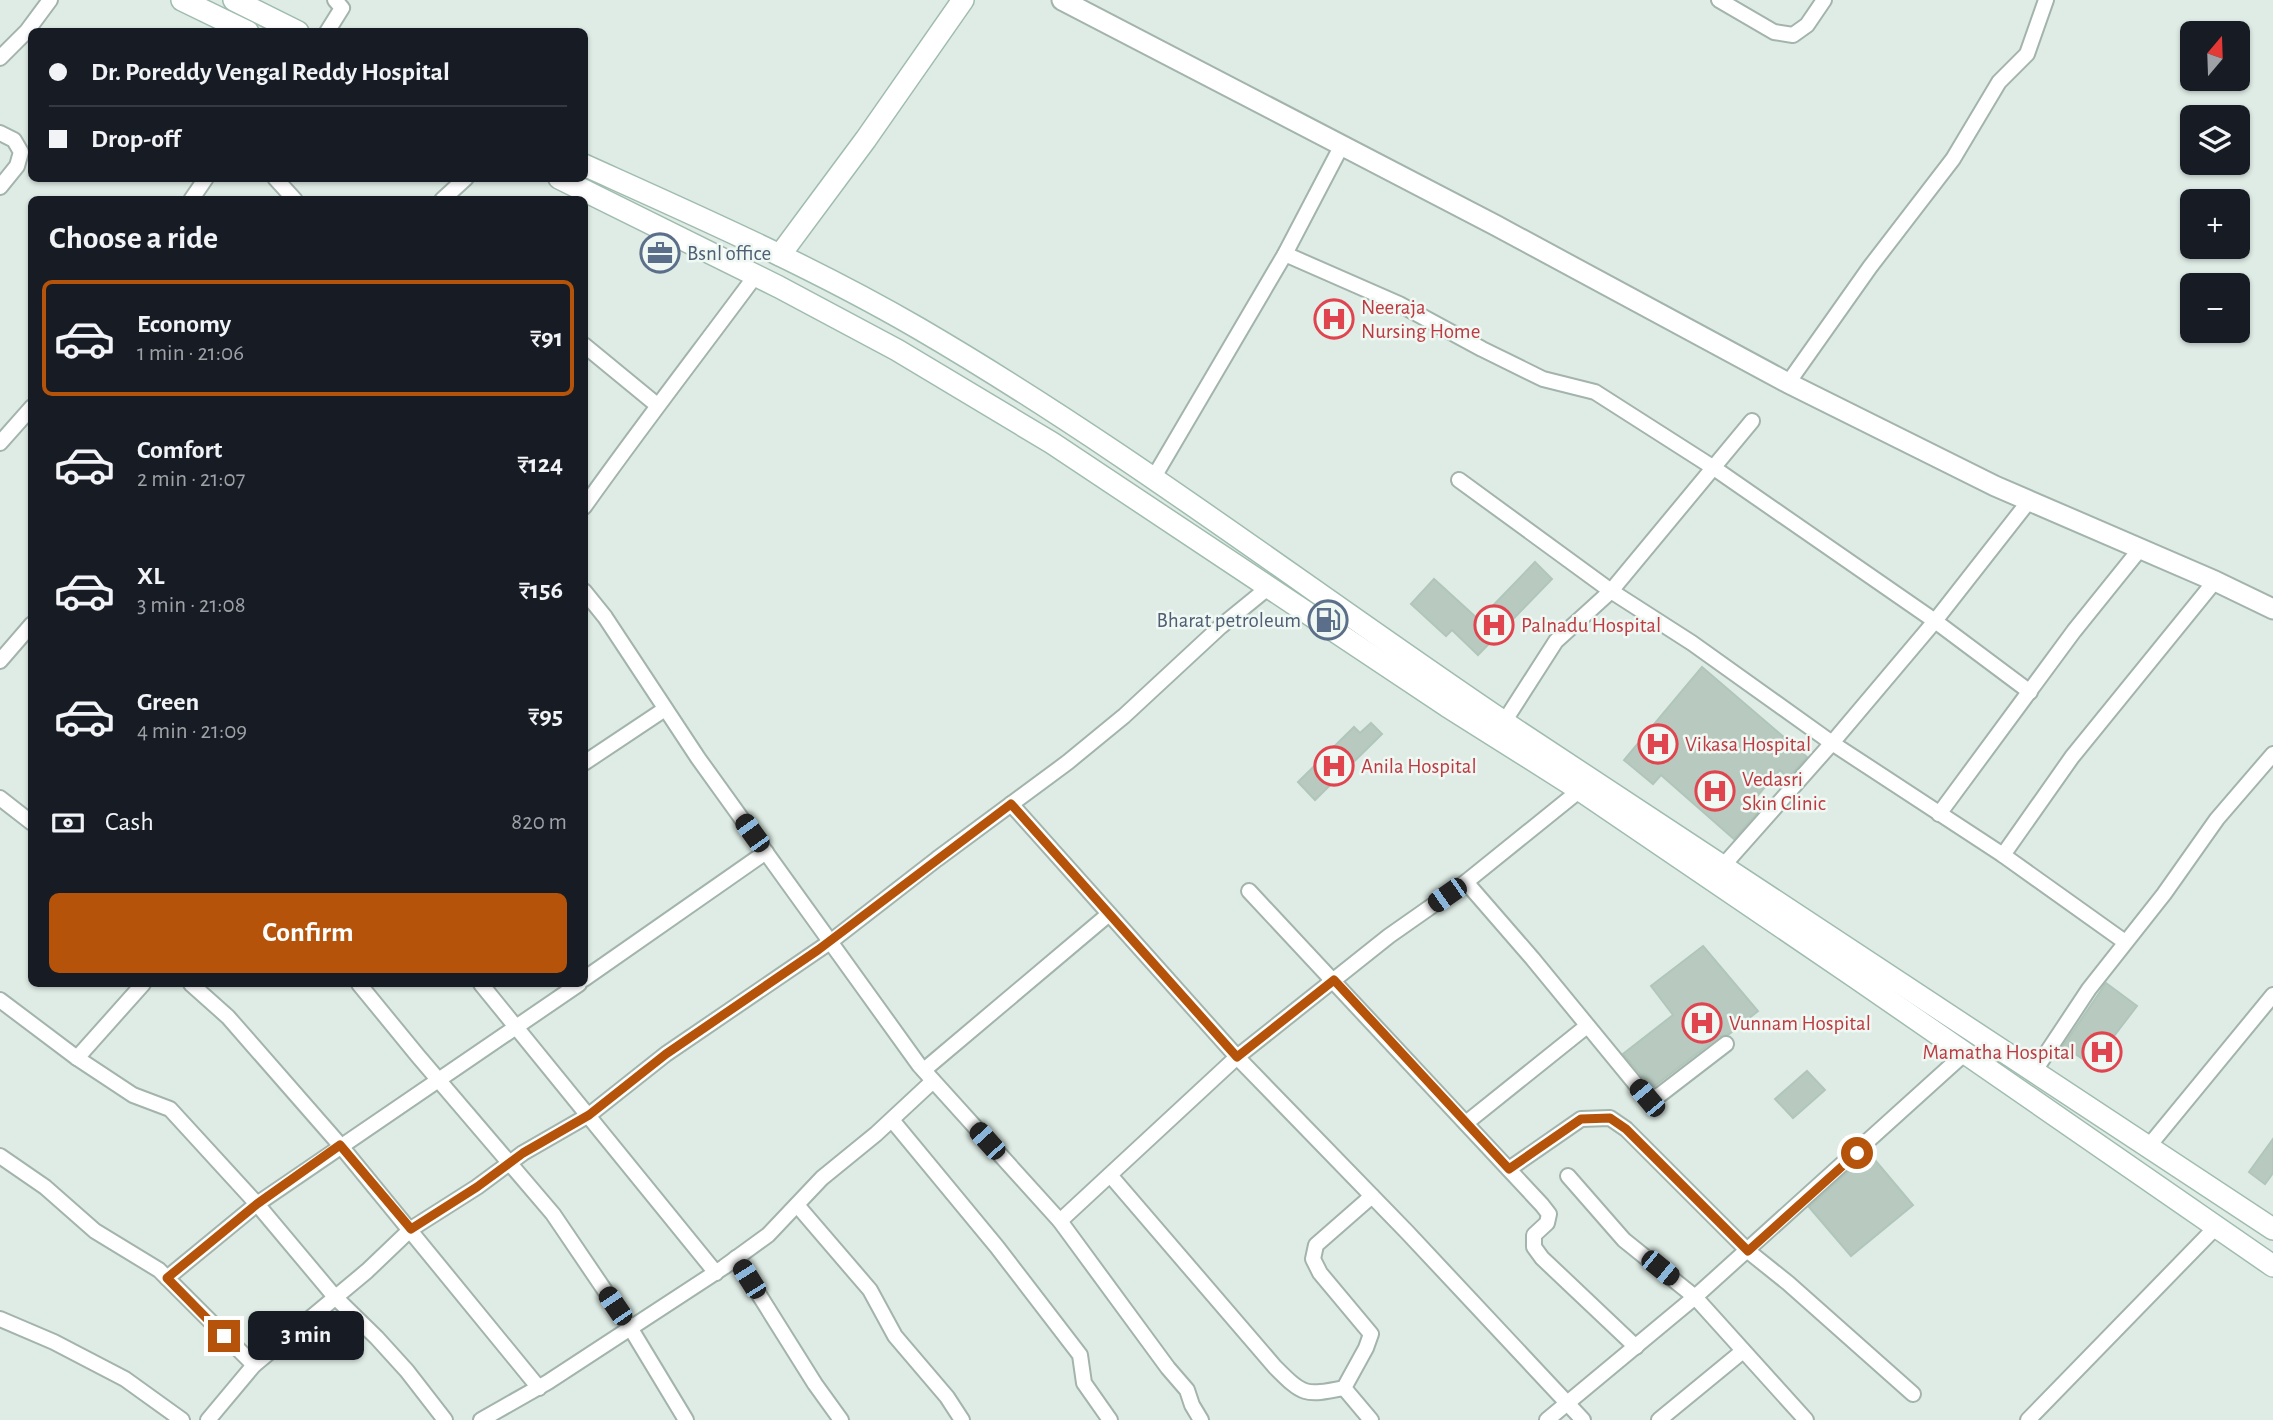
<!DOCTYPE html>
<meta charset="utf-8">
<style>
body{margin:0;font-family:"Alegreya Sans",sans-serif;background:#20242c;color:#f1f3f6;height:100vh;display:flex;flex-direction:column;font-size:26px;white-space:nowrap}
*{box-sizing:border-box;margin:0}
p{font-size:23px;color:#9ea1a6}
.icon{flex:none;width:38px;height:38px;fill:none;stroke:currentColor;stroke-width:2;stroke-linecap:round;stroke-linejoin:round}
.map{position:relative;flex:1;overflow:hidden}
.side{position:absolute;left:28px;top:196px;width:560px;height:791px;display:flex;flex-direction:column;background:#171b24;border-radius:10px;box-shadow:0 2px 5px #0004}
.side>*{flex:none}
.guide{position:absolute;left:28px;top:28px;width:560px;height:154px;border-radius:10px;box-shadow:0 2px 5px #0004;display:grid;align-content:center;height:154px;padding:0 21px;background:#171b24}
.needle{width:46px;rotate:19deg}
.fabs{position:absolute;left:2180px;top:21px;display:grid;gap:14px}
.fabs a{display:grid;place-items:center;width:70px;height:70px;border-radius:10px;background:#171b24;box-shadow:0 2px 5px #0004;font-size:35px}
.end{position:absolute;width:32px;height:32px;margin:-16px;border:9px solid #b45309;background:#fff;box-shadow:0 0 0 4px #fff}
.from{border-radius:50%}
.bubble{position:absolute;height:49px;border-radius:10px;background:#171b24;box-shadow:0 2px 5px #0004;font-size:23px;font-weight:600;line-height:49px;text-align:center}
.car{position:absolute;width:21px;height:42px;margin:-21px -10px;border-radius:9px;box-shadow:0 0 5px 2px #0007;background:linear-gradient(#222 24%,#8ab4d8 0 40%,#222 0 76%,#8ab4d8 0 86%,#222 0)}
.guide b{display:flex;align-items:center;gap:24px;height:66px;font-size:26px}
.guide b+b{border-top:2px solid #363941}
.guide i{width:18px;height:18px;background:#f1f3f6}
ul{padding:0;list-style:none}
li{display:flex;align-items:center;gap:21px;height:116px;margin:0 14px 10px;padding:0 7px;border:4px solid transparent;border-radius:10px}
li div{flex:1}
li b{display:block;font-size:26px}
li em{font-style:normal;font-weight:600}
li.active{border-color:#b45309}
li>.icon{width:63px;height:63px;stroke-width:1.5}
h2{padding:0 21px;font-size:32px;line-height:84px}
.pay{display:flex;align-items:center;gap:18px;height:77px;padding:0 21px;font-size:26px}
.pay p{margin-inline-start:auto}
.button{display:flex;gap:14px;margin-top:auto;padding:14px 21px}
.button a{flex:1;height:80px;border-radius:10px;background:#b45309;color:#fff;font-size:28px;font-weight:600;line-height:80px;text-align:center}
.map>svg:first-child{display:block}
.building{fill:#b8cac0;stroke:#b1c6bb;stroke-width:2}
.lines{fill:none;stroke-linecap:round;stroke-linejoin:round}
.minor-casing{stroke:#a2b4ac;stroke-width:18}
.tertiary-casing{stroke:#a2b4ac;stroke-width:23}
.secondary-casing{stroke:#a0bcaf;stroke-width:24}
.minor{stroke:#fff;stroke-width:14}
.tertiary{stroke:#fff;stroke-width:19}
.secondary{stroke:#fff;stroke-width:21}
.route{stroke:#b45309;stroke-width:9}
.labels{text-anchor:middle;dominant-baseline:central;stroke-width:5;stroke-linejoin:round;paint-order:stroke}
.service-label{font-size:21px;fill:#4e5e75;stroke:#f0f8f3;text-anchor:start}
.health-label{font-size:21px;fill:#be3a42;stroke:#f0f8f3;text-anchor:start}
</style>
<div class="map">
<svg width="2273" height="1420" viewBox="0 0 2273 1420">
<rect width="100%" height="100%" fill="#dfece5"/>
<g class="building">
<path d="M1535,562l17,17 -74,76 -26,-25 -6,6 -35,-32 23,-25 45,41z"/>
<path d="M1702,667l105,90 -19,21 -8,-8 -29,33 8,8 -25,28 -73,-64 -8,9 -29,-24z"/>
<path d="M1371,723l11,11 -67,66 -17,-18 56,-55 6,6z"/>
<path d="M1703,946l55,65 -30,24 -8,1 -68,52 -29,-34 50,-39 -22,-29z"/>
<path d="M2106,983l31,23 -26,34 8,6 -18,25 -38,-25z"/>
<path d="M1807,1071l18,19 -32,28 -18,-19z"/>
<path d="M2273,1139v34l-8,11 -16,-12z"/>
<path d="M1869,1153l44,52 -62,51 -42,-49z"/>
</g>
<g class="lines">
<g class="minor-casing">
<g id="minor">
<path d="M1719,0l55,32 19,3 14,-10 17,-25"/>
<path d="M327,32l15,-24 -7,-8"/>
<path d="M0,58l27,-27 23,-31"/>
<path d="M0,133l14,7 7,12 -4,14 -17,21"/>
<path d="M275,178l20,22"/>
<path d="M191,200l15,-22"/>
<path d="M442,200l24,-22"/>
<path d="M1285,254l114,50 83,45 61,30 52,13 119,76 221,153 95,71"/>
<path d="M584,345l73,60"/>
<path d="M1788,383l82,-116 83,-108 46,-77 28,-28 19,-54"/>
<path d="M0,443l32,-36"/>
<path d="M1154,477l131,-223 57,-109"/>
<path d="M1459,480l152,111 81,52 140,100 171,112 122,87"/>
<path d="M584,507c56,-79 115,-155 172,-232"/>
<path d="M584,591l21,26 93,141 221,307 141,156 108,147 19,22 5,15 9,15"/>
<path d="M0,661l32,-37"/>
<path d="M1504,722l52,-81 55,-50 141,-170"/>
<path d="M584,763l81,-54"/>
<path d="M0,798l32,25"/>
<path d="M1011,804l226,253 170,175 176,188"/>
<path d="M1939,814l135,-183 66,-82"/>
<path d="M2003,855l69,-98 143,-176"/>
<path d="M1722,867l110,-124 103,-122 94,-120"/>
<path d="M1466,882l66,76 115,140 6,1 8,-5 65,-50"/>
<path d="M1249,891l293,314 7,9 -2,9 -13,12v12l8,11 94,89"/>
<path d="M584,979l182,-127"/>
<path d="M191,984l37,33 112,128 199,243"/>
<path d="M359,984l59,72 135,158 78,115 55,91"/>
<path d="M481,984l235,289"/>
<path d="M0,1000l77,58 56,37 37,14 87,95 78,93 42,41 30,33 38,49"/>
<path d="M77,1058l66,-74"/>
<path d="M924,1070l185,-156"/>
<path d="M2034,1072l55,-83 75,-95 53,-75 56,-65"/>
<path d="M892,1120l105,127 83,108 4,28 26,37"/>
<path d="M1466,1123l121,-97"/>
<path d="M2148,1147l125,-152"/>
<path d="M0,1156l45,31 50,44 64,39 95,95"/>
<path d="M1509,1169l72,-50 29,-1 16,11 122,122 40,32 125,111"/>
<path d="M1110,1175l165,192c28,28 29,29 69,21l22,-40 5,-14 -51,-61 -7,-14 3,-14 56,-49"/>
<path d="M1568,1176l56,64 71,57 111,123"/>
<path d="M797,1205l73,85 25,46 52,61 15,23"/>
<path d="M1060,1221l177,-164 152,-121 77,-54 114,-92"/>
<path d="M736,1258l79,126 26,36"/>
<path d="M167,1278l90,-74 322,-220"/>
<path d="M0,1319l54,23 71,37 57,41"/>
<path d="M1344,1388l27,32"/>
<path d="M208,1420l46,-55 113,-94 44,-42 66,-42 46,-34 66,-38 77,-61 164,-112 107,-83 131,-97 56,-46 96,-89 49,-40"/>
<path d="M481,1420l67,-38 176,-115 44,-32 54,-57 54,-44 57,-53"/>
<path d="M1547,1420l148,-123 269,-243"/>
<path d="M1659,1420l84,-69"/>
<path d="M2028,1420l187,-192"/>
</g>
</g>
<g class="tertiary-casing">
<path id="tertiary" d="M1062,0l433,225 293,158 207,103 220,95 58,28"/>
</g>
<g class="secondary-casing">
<g id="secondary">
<path d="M182,0l66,32"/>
<path d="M234,0l64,32"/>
<path d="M584,165c113,51 227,101 334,163 206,120 394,265 592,398 253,169 509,334 763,503"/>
<path d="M559,178l220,109 118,63 155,93 395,263 133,84 275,187 418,289"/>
<path d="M780,255l86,-116 97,-139"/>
</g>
</g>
<use href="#minor" class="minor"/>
<use href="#tertiary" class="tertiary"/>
<use href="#secondary" class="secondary"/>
</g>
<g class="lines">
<path class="route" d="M224,1336l-57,-58 90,-74 83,-59 71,84 66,-42 46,-34 66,-38 77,-61 152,-104 193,-146 226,253 97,-77 175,189 72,-50 29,-1 16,11 122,122 109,-98"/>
</g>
<defs>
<g id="office-ring" transform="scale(2.0125)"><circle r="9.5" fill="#f0f8f3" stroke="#5c6f8a" stroke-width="1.5"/><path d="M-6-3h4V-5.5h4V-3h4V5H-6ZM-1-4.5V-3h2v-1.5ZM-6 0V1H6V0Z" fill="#5c6f8a"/></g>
<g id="hospital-ring" transform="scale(2.0125)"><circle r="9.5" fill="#f0f8f3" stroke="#e0444e" stroke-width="1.5"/><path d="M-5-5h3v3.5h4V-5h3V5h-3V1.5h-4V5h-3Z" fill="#e0444e"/></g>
<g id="fuel-ring" transform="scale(2.0125)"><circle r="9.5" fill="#f0f8f3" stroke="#5c6f8a" stroke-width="1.5"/><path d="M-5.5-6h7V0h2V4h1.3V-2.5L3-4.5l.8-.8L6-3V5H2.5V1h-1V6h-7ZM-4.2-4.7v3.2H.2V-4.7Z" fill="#5c6f8a"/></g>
</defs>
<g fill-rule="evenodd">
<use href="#office-ring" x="660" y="253"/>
<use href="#hospital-ring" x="1334" y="319"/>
<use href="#fuel-ring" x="1328" y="620"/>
<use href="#hospital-ring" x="1494" y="625"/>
<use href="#hospital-ring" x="1658" y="744"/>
<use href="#hospital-ring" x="1334" y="766"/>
<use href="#hospital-ring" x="1715" y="791"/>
<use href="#hospital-ring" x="1702" y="1023"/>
<use href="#hospital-ring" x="2102" y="1052"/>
</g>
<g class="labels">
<g class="service-label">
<text x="687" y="253">Bsnl office</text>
<text x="1301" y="620" text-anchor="end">Bharat petroleum</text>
</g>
<g class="health-label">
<text x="1361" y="307">Neeraja<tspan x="1361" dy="24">Nursing Home</tspan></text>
<text x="1521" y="625">Palnadu Hospital</text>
<text x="1685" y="744">Vikasa Hospital</text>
<text x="1361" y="766">Anila Hospital</text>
<text x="1742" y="779">Vedasri<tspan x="1742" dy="24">Skin Clinic</tspan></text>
<text x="1729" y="1023">Vunnam Hospital</text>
<text x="2075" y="1052" text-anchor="end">Mamatha Hospital</text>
</g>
</g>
</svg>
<div class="fabs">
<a><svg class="needle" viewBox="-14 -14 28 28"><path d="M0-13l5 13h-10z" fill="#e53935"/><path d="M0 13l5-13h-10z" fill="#9ea1a6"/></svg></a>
<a><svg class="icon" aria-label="layers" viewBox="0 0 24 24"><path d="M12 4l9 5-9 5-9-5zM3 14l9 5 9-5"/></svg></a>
<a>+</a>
<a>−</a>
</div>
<i class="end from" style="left:1857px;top:1153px"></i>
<i class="end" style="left:224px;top:1336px"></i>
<div class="bubble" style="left:248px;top:1311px;width:116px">3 min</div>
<i class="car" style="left:752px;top:833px;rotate:324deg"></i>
<i class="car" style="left:1447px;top:895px;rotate:235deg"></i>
<i class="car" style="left:1647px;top:1098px;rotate:320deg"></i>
<i class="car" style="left:987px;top:1141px;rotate:318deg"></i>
<i class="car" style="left:1660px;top:1268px;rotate:129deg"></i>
<i class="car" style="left:749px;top:1279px;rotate:328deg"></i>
<i class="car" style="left:615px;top:1306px;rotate:326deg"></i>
<div class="guide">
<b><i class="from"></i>Dr. Poreddy Vengal Reddy Hospital</b>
<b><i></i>Drop-off</b>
</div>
<section class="side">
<h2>Choose a ride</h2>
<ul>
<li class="active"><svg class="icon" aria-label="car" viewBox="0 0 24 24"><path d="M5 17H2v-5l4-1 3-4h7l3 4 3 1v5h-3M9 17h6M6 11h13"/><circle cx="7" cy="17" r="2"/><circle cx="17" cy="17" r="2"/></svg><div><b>Economy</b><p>1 min · 21:06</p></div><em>₹91</em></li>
<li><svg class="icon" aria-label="car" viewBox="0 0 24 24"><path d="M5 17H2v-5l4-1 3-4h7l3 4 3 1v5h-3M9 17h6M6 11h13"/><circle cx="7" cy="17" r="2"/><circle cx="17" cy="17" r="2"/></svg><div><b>Comfort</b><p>2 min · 21:07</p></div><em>₹124</em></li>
<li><svg class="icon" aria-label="car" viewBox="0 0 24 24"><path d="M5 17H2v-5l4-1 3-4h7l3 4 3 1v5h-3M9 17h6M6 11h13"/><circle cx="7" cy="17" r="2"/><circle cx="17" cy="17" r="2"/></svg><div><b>XL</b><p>3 min · 21:08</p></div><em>₹156</em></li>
<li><svg class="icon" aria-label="car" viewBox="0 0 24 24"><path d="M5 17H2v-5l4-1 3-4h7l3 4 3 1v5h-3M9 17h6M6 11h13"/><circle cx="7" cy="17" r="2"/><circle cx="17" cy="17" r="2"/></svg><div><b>Green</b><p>4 min · 21:09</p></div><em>₹95</em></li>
</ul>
<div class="pay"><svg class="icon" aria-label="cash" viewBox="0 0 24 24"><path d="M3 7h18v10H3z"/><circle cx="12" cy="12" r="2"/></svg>Cash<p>820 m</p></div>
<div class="button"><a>Confirm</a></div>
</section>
</div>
